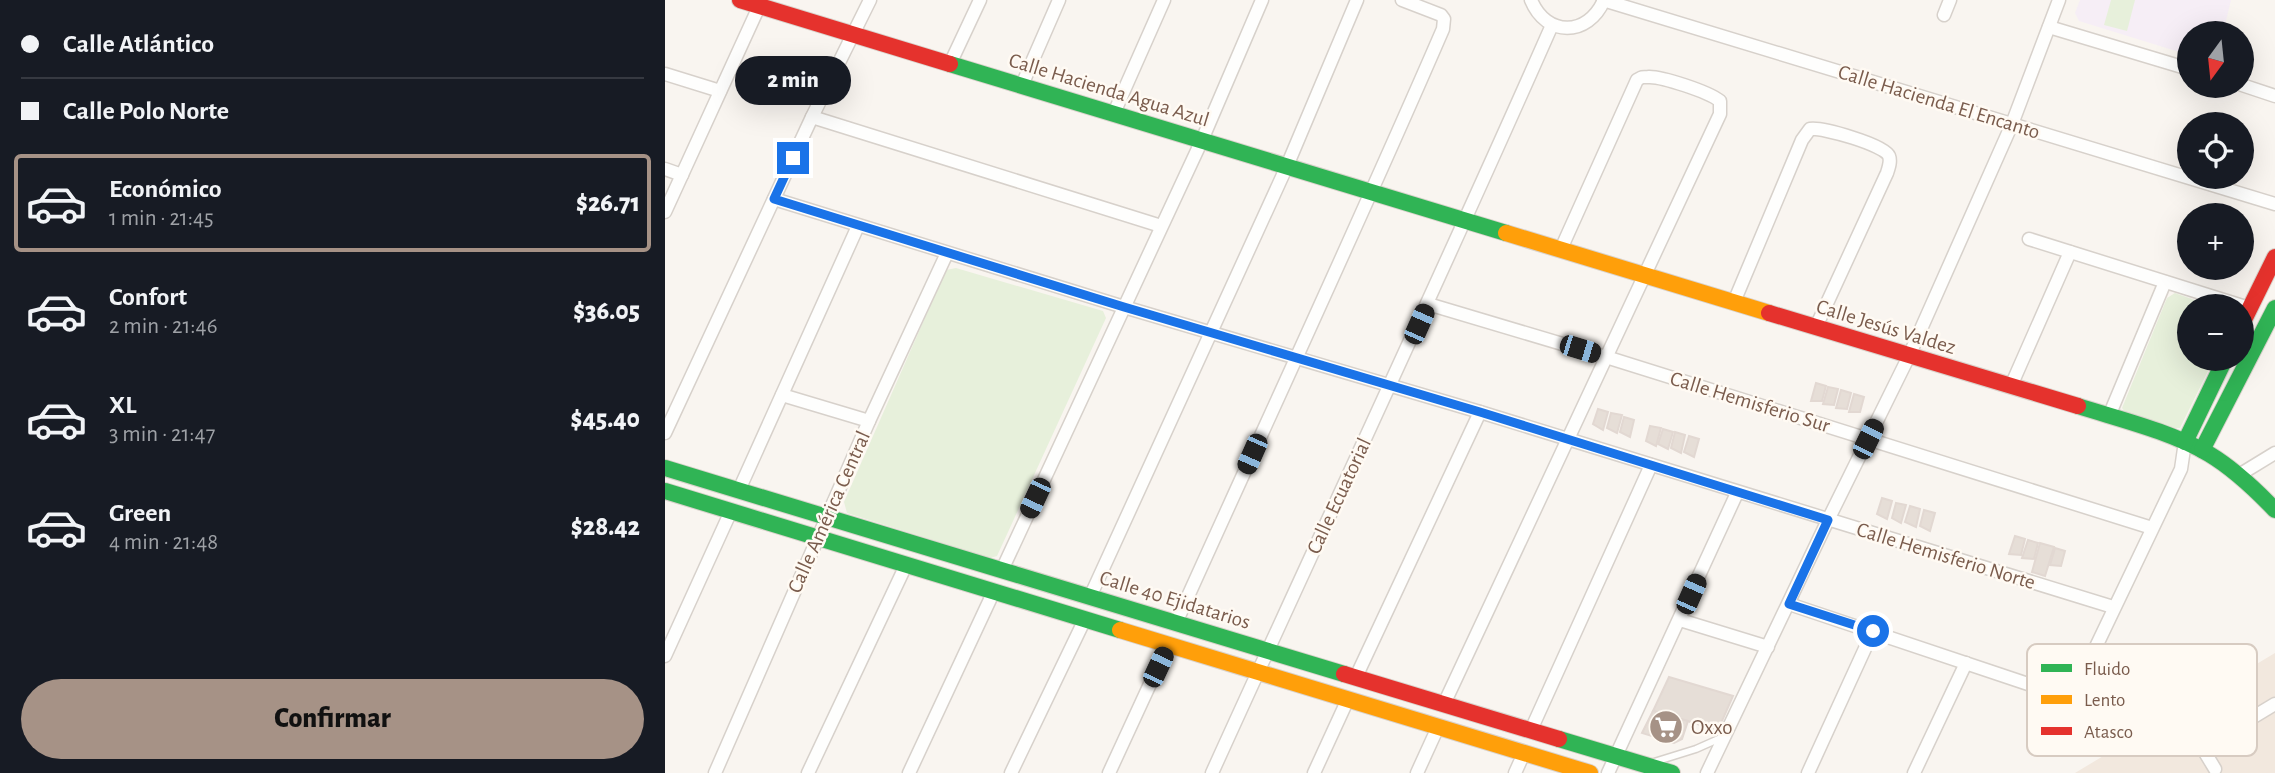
<!DOCTYPE html>
<html lang="es">
<meta charset="utf-8">
<style>
body{margin:0;font-family:"Alegreya Sans",sans-serif;background:#20242c;color:#f1f3f6;height:100vh;display:flex;flex-direction:column;font-size:26px;white-space:nowrap}
*{box-sizing:border-box;margin:0}
p{font-size:23px;color:#9ea1a6}
.icon{flex:none;width:38px;height:38px;fill:none;stroke:currentColor;stroke-width:2;stroke-linecap:round;stroke-linejoin:round}
.map{position:relative;flex:1;overflow:hidden}
.side{display:flex;flex-direction:column;background:#171b24;width:665px}
.side>*{flex:none}
.hud{display:grid;align-content:center;height:154px;padding:0 21px;background:#171b24}
.needle{width:46px;rotate:195deg}
.buttons{position:absolute;left:1512px;top:21px;display:grid;gap:14px}
.buttons a{display:grid;place-items:center;width:77px;height:77px;border-radius:50%;background:#171b24;box-shadow:0 7px 28px #0002;font-size:35px}
.end{position:absolute;width:32px;height:32px;margin:-16px;border:9px solid #1a73e8;background:#fff;box-shadow:0 0 0 4px #fff}
.from{border-radius:50%}
.bubble{position:absolute;height:49px;border-radius:24px;background:#171b24;box-shadow:0 7px 28px #0002;font-size:23px;font-weight:800;line-height:49px;text-align:center}
.car{position:absolute;width:21px;height:42px;margin:-21px -10px;border-radius:9px;box-shadow:0 0 5px 2px #0007;background:linear-gradient(#222 24%,#8ab4d8 0 40%,#222 0 76%,#8ab4d8 0 86%,#222 0)}
.hud b{display:flex;align-items:center;gap:24px;height:66px;font-size:26px}
.hud b+b{border-top:2px solid #363941}
.hud i{width:18px;height:18px;background:#f1f3f6}
ul{padding:0;list-style:none}
li{display:flex;align-items:center;gap:21px;height:98px;margin:0 14px 10px;padding:0 7px;border:4px solid transparent;border-radius:7px}
li div{flex:1}
li b{display:block;font-size:26px}
li em{font-style:normal;font-weight:800}
li.on{border-color:#a69286}
li>.icon{width:63px;height:63px;stroke-width:1.5}
.action{display:flex;gap:14px;margin-top:auto;padding:14px 21px}
.action a{flex:1;height:80px;border-radius:42px;background:#a69286;color:#111;font-size:28px;font-weight:800;line-height:80px;text-align:center}
main{display:flex;flex:1;min-height:0}
.map>svg:first-child{display:block}
.residential{fill:#f2e8de}
.education{fill:#f6eef6}
.green{fill:#e7f0db}
.building{fill:#e6ded7;stroke:#e2d8d2;stroke-width:2}
.lines{fill:none;stroke-linecap:round;stroke-linejoin:round}
.lane-casing{stroke:#d7d1cb;stroke-width:9}
.street-casing{stroke:#d7d1cb;stroke-width:15}
.fast-casing{stroke:#d9d2cb;stroke-width:18}
.slow-casing{stroke:#d9d2cb;stroke-width:18}
.jam-casing{stroke:#d9d2cb;stroke-width:18}
.lane{stroke:#fefefd;stroke-width:6}
.street{stroke:#fefefd;stroke-width:12}
.fast{stroke:#30b455;stroke-width:16}
.slow{stroke:#ff9f0a;stroke-width:16}
.jam{stroke:#e5322d;stroke-width:16}
.route{stroke:#1a73e8;stroke-width:9}
.labels{text-anchor:middle;dominant-baseline:central;stroke-width:5;stroke-linejoin:round;paint-order:stroke}
.street-label{font-size:21px;fill:#7a5c4d;stroke:#fffaf3}
.poi-label{font-size:21px;fill:#7a5c4d;stroke:#fffaf3;text-anchor:start}
.key{fill:#fffaf3;stroke:#d7cbc1;stroke-width:2}
.key-label{font-size:19px;fill:#7a5c4d}
</style>
<main>
<section class="side">
<div class="hud">
<b><i class="from"></i>Calle Atlántico</b>
<b><i></i>Calle Polo Norte</b>
</div>
<ul>
<li class="on"><svg class="icon" aria-label="car" viewBox="0 0 24 24"><path d="M5 17H2v-5l4-1 3-4h7l3 4 3 1v5h-3M9 17h6M6 11h13"/><circle cx="7" cy="17" r="2"/><circle cx="17" cy="17" r="2"/></svg><div><b>Económico</b><p>1 min · 21:45</p></div><em>$26.71</em></li>
<li><svg class="icon" aria-label="car" viewBox="0 0 24 24"><path d="M5 17H2v-5l4-1 3-4h7l3 4 3 1v5h-3M9 17h6M6 11h13"/><circle cx="7" cy="17" r="2"/><circle cx="17" cy="17" r="2"/></svg><div><b>Confort</b><p>2 min · 21:46</p></div><em>$36.05</em></li>
<li><svg class="icon" aria-label="car" viewBox="0 0 24 24"><path d="M5 17H2v-5l4-1 3-4h7l3 4 3 1v5h-3M9 17h6M6 11h13"/><circle cx="7" cy="17" r="2"/><circle cx="17" cy="17" r="2"/></svg><div><b>XL</b><p>3 min · 21:47</p></div><em>$45.40</em></li>
<li><svg class="icon" aria-label="car" viewBox="0 0 24 24"><path d="M5 17H2v-5l4-1 3-4h7l3 4 3 1v5h-3M9 17h6M6 11h13"/><circle cx="7" cy="17" r="2"/><circle cx="17" cy="17" r="2"/></svg><div><b>Green</b><p>4 min · 21:48</p></div><em>$28.42</em></li>
</ul>
<div class="action"><a>Confirmar</a></div>
</section>
<div class="map">
<svg width="1610" height="773" viewBox="0 0 1610 773">
<rect width="100%" height="100%" fill="#f9f5f0"/>
<path class="residential" d="M1610,653v120h-200z"/>
<path class="education" d="M1415,0h151l-8,33h-34v22l-110,-34 -4,-8z"/>
<g class="green">
<path d="M1446,0h24l-8,31 -23,-6z"/>
<path d="M291,268l147,43 3,7 -109,238 -7,2 -143,-45 -3,-11 102,-232z"/>
<path d="M1510,293l36,13h-22v53h25l-34,69h-5l-47,-13 -6,-7 45,-110z"/>
</g>
<g class="building">
<path d="M1151,383l10,3 -4,15h-11z"/>
<path d="M1163,387l10,2 -4,16 -11,-1z"/>
<path d="M1176,390l10,3 -4,16 -11,-1z"/>
<path d="M1189,394l10,3 -4,15h-11z"/>
<path d="M933,409l10,3 -5,18 -10,-6z"/>
<path d="M946,413l11,2 -5,18 -10,-5z"/>
<path d="M959,417l10,3 -4,17 -10,-5z"/>
<path d="M985,426l11,2 -5,18 -10,-5z"/>
<path d="M998,429l10,3 -5,17 -10,-5z"/>
<path d="M1010,432l10,3 -4,18 -10,-5z"/>
<path d="M1024,436l10,3 -5,18 -10,-5z"/>
<path d="M1217,498l10,3 -5,18 -10,-5z"/>
<path d="M1231,503l10,2 -5,18 -9,-5z"/>
<path d="M1245,506l10,3 -4,18 -11,-5z"/>
<path d="M1259,510l11,3 -5,18 -10,-5z"/>
<path d="M1350,536l10,3 -4,16 -12,-1z"/>
<path d="M1363,540l10,3 -4,16 -12,-1z"/>
<path d="M1375,543l14,4 -9,29 -13,-4z"/>
<path d="M1390,548l10,3 -4,15 -11,-1z"/>
<path d="M1004,677l64,19 -15,34 -65,-19z"/>
<path d="M988,711l35,10 -6,18 -8,4 -32,-10z"/>
</g>
<g class="lines">
<g class="lane-casing">
<path id="lane" d="M989,762l42,-13 27,-12"/>
</g>
<g class="street-casing">
<g id="street">
<path d="M866,0c15,37 57,37 73,0"/>
<path d="M938,0l672,204"/>
<path d="M1279,15l6,-15"/>
<path d="M1384,27l140,42"/>
<path d="M285,64l30,-64"/>
<path d="M0,74l55,17"/>
<path d="M357,85l37,-85"/>
<path d="M1577,85l33,11"/>
<path d="M449,113l50,-113"/>
<path d="M147,117l349,109"/>
<path d="M0,169l17,6"/>
<path d="M109,199l350,108 356,105 633,195"/>
<path d="M0,212l97,-212"/>
<path d="M1364,239l220,69"/>
<path d="M1069,302l68,-162 8,-11c12,-2 75,16 79,27 2,5 0,11 -2,17l-71,154"/>
<path d="M763,304l178,53 546,171"/>
<path d="M1346,386l59,-134"/>
<path d="M117,395l87,26"/>
<path d="M1444,416l56,-134"/>
<path d="M0,433l147,-316 58,-117"/>
<path d="M1574,475l36,-22"/>
<path d="M74,490l119,-264"/>
<path d="M337,570l200,-430 60,-140"/>
<path d="M425,597l197,-431 70,-166"/>
<path d="M1124,604l254,85c17,3 30,2 39,-13l99,-207 4,-27"/>
<path d="M1015,620l88,27"/>
<path d="M511,623c89,-198 181,-395 267,-594l1,-10 -3,-4 -39,-15"/>
<path d="M0,656l66,-145"/>
<path d="M691,677l124,-265"/>
<path d="M779,704l276,-590v-13c-11,-9 -59,-25 -72,-24 -7,0 -6,0 -11,3l-76,169"/>
<path d="M1524,726l26,43"/>
<path d="M866,730l120,-265"/>
<path d="M1537,748l73,-44"/>
<path d="M50,773l154,-352 78,-168"/>
<path d="M143,773l98,-208"/>
<path d="M244,773l85,-182"/>
<path d="M346,773l74,-154"/>
<path d="M444,773l59,-128"/>
<path d="M547,773c113,-249 230,-498 340,-748"/>
<path d="M649,773l34,-74"/>
<path d="M752,773l21,-46"/>
<path d="M850,773l9,-20"/>
<path d="M943,773l129,-280"/>
<path d="M1042,773l121,-253 81,-164 103,-232 47,-124"/>
<path d="M1143,773l65,-142"/>
<path d="M1249,773l52,-110"/>
</g>
</g>
<g class="fast-casing">
<g id="fast">
<path d="M285,64l556,169"/>
<path d="M1413,406c44,14 91,25 131,48 25,15 46,35 66,56"/>
<path d="M1520,442l40,-83"/>
<path d="M1537,450l73,-142"/>
<path d="M0,468l679,206"/>
<path d="M0,491l455,139"/>
<path d="M894,739l113,34"/>
</g>
</g>
<g class="slow-casing">
<g id="slow">
<path d="M841,233l263,80"/>
<path d="M455,630l470,143"/>
</g>
</g>
<g class="jam-casing">
<g id="jam">
<path d="M75,0l210,64"/>
<path d="M1104,313l309,93"/>
<path d="M1577,324l33,-67"/>
<path d="M679,674l215,65"/>
</g>
</g>
<use href="#lane" class="lane"/>
<use href="#street" class="street"/>
<use href="#fast" class="fast"/>
<use href="#slow" class="slow"/>
<use href="#jam" class="jam"/>
</g>
<g class="lines">
<path class="route" d="M128,158l-19,41 350,108 356,105 348,108 -39,84 84,27"/>
</g>
<defs>
<g id="supermarket-disc" transform="scale(1.75)"><circle r="9.5" fill="#a69286" stroke="#fffaf3"/><path d="M-6-5.5h2.5l.6 2H6L4.5 2H-2.5L-4.4-4H-6ZM-1.5 3.2a1.3 1.3 0 1 0 .1 0ZM3 3.2a1.3 1.3 0 1 0 .1 0Z" fill="#fff"/></g>
</defs>
<g fill-rule="evenodd">
<use href="#supermarket-disc" x="1001" y="727"/>
</g>
<g class="labels">
<g class="street-label">
<text transform="translate(444 90) rotate(17)">Calle Hacienda Agua Azul</text>
<text transform="translate(1274 102) rotate(17)">Calle Hacienda El Encanto</text>
<text transform="translate(1221 327) rotate(17)">Calle Jesús Valdez</text>
<text transform="translate(1085 402) rotate(17)">Calle Hemisferio Sur</text>
<text transform="translate(674 496) rotate(-65)">Calle Ecuatorial</text>
<text transform="translate(164 512) rotate(-66)">Calle América Central</text>
<text transform="translate(1281 556) rotate(17)">Calle Hemisferio Norte</text>
<text transform="translate(510 600) rotate(17)">Calle 40 Ejidatarios</text>
</g>
<g class="poi-label">
<text x="1026" y="727">Oxxo</text>
</g>
</g>
<rect x="1362" y="644" width="230" height="112" rx="10" class="key"/>
<rect x="1376" y="664" width="31" height="8" fill="#30b455"/>
<rect x="1376" y="695" width="31" height="9" fill="#ff9f0a"/>
<rect x="1376" y="727" width="31" height="8" fill="#e5322d"/>
<g class="key-label">
<text x="1419" y="675">Fluido</text>
<text x="1419" y="706">Lento</text>
<text x="1419" y="738">Atasco</text>
</g>
</svg>
<div class="buttons">
<a><svg class="needle" viewBox="-14 -14 28 28"><path d="M0-13l5 13h-10z" fill="#e53935"/><path d="M0 13l5-13h-10z" fill="#9ea1a6"/></svg></a>
<a><svg class="icon" aria-label="locate" viewBox="0 0 24 24"><circle cx="12" cy="12" r="6"/><path d="M12 2v4M12 18v4M2 12h4M18 12h4"/></svg></a>
<a>+</a>
<a>−</a>
</div>
<i class="end from" style="left:1208px;top:631px"></i>
<i class="end" style="left:128px;top:158px"></i>
<div class="bubble" style="left:70px;top:56px;width:116px">2 min</div>
<i class="car" style="left:754px;top:324px;rotate:24deg"></i>
<i class="car" style="left:915px;top:349px;rotate:107deg"></i>
<i class="car" style="left:1203px;top:439px;rotate:26deg"></i>
<i class="car" style="left:587px;top:454px;rotate:204deg"></i>
<i class="car" style="left:370px;top:498px;rotate:205deg"></i>
<i class="car" style="left:1026px;top:594px;rotate:24deg"></i>
<i class="car" style="left:493px;top:667px;rotate:25deg"></i>
</div>
</main>
